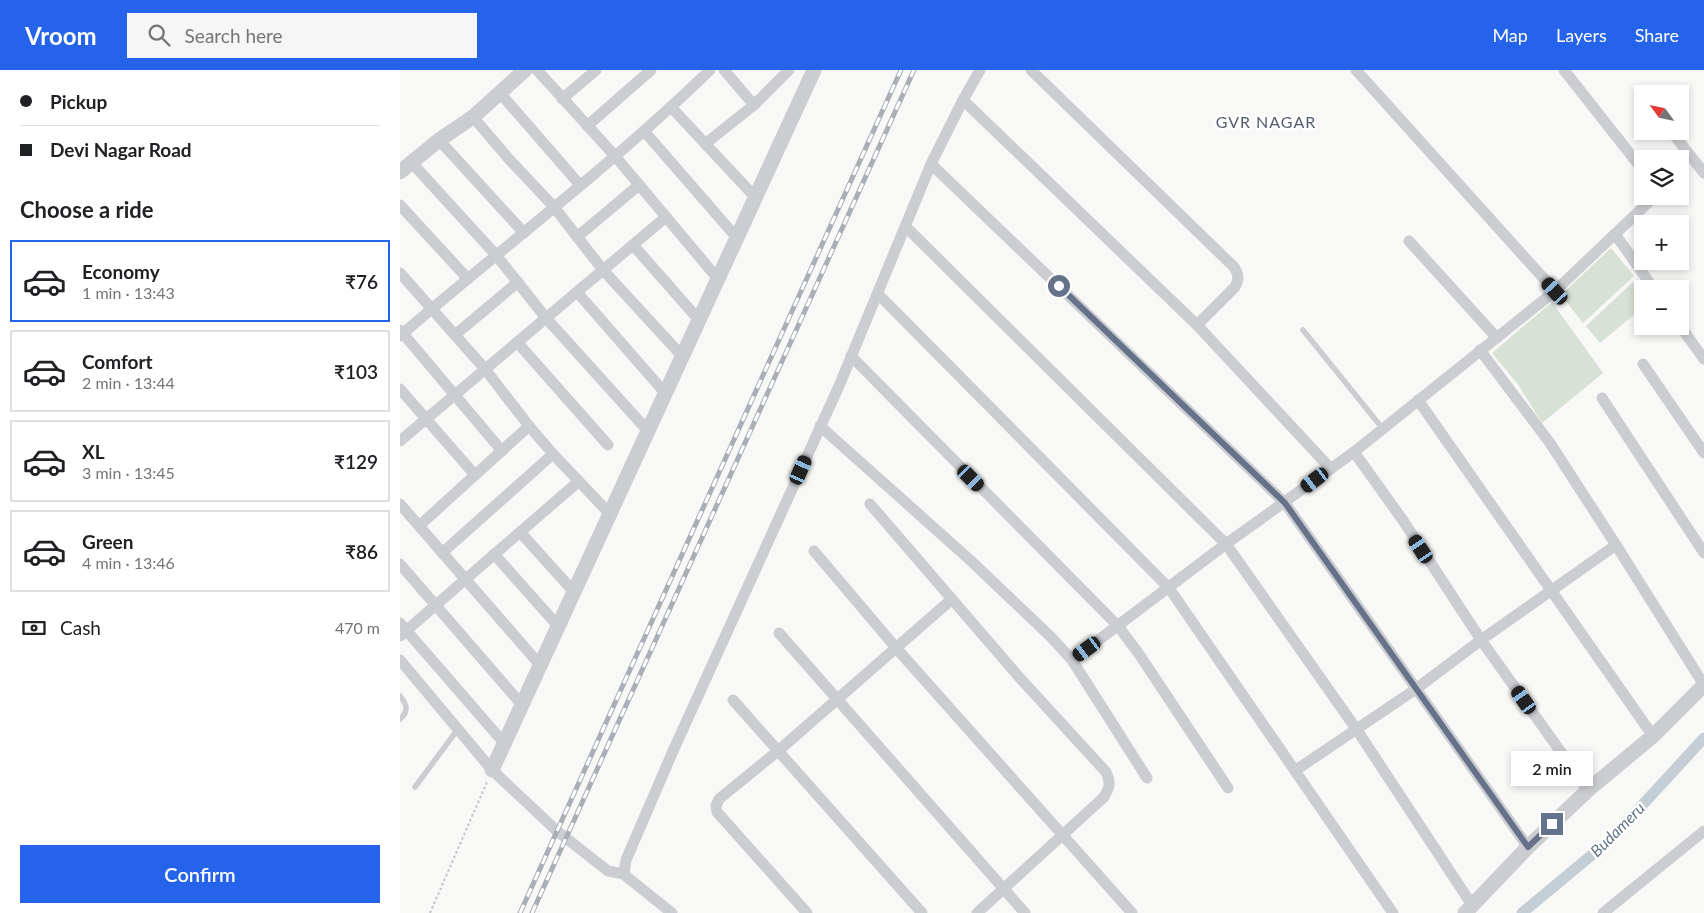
<!DOCTYPE html>
<meta charset="utf-8">
<style>
body{margin:0;font-family:Lato,sans-serif;background:#f6f6f6;color:#202124;height:100vh;display:flex;flex-direction:column;font-size:19px;white-space:nowrap}
*{box-sizing:border-box;margin:0}
p{font-size:16px;color:#757577}
.icon{flex:none;width:28px;height:28px;fill:none;stroke:currentColor;stroke-width:2;stroke-linecap:round;stroke-linejoin:round}
.map{position:relative;flex:1;overflow:hidden}
.side{display:flex;flex-direction:column;background:#fff;width:400px}
.side>*{flex:none}
.top-card{display:grid;align-content:center;height:110px;padding:0 20px;background:#fff}
.needle{width:32px;rotate:303deg}
.fabs{position:absolute;left:1234px;top:15px;display:grid;gap:10px}
.fabs a{display:grid;place-items:center;width:55px;height:55px;border-radius:0px;background:#fff;box-shadow:0 2px 8px #0003;font-size:25px}
.end{position:absolute;width:22px;height:22px;margin:-11px;border:6px solid #65728a;background:#fff;box-shadow:0 0 0 2px #fff}
.from{border-radius:50%}
.bubble{position:absolute;height:35px;border-radius:0px;background:#fff;box-shadow:0 2px 8px #0003;font-size:16px;font-weight:600;line-height:35px;text-align:center}
.car{position:absolute;width:15px;height:30px;margin:-15px -8px;border-radius:6px;box-shadow:0 0 4px 1px #0007;background:linear-gradient(#222 24%,#8ab4d8 0 40%,#222 0 76%,#8ab4d8 0 86%,#222 0)}
.top-card b{display:flex;align-items:center;gap:18px;height:48px;font-size:19px}
.top-card b+b{border-top:1px solid #e0e0e0}
.top-card i{width:12px;height:12px;background:#202124}
ul{padding:0;list-style:none}
li{display:flex;align-items:center;gap:15px;height:82px;margin:0 10px 8px;padding:0 10px;border:2px solid #e0e0e0;border-radius:0px}
li div{flex:1}
li b{display:block;font-size:19px}
li em{font-style:normal;font-weight:600}
li.selected{border-color:#2563eb}
li>.icon{width:45px;height:45px;stroke-width:1.5}
h2{padding:0 20px;font-size:22px;line-height:60px}
.pay{display:flex;align-items:center;gap:12px;height:55px;padding:0 20px;font-size:19px}
.pay p{margin-inline-start:auto}
.action{display:flex;gap:10px;margin-top:auto;padding:10px 20px}
.action a{flex:1;height:58px;border-radius:0px;background:#2563eb;color:#fff;font-size:20px;font-weight:600;line-height:58px;text-align:center}
header{display:flex;align-items:center;gap:30px;box-sizing:border-box;height:70px;padding:0 25px;background:#2563eb;color:#fff}
header strong{font-size:24px}
nav{display:flex;gap:28px;margin-inline-start:auto;font-size:18px}
.search{width:350px;height:45px;background:#f6f6f6;display:flex;align-items:center;gap:12px;box-sizing:border-box;padding:0 18px;border-radius:0px;color:#757577;font-size:19px}
main{display:flex;flex:1;min-height:0}
.map>svg:first-child{display:block}
.green{fill:#d8e1d6}
.lines{fill:none;stroke-linecap:round;stroke-linejoin:round}
.canal{stroke:#c6ced5;stroke-width:11}
.path{stroke:#c1c3c6;stroke-width:2;stroke-dasharray:2.5 2.5;stroke-linecap:butt}
.service{stroke:#cbcdd1;stroke-width:5.5}
.minor{stroke:#cbcdd1;stroke-width:11}
.tertiary{stroke:#cbcdd1;stroke-width:15}
.rail-casing{stroke:#aaaeb6;stroke-width:5}
.rail{stroke:#fff;stroke-width:3;stroke-dasharray:9;stroke-linecap:butt}
.route{stroke:#65728a;stroke-width:6}
.labels{text-anchor:middle;dominant-baseline:central;stroke-width:5;stroke-linejoin:round;paint-order:stroke}
.neighbourhood-label{font-size:16px;letter-spacing:1px;fill:#535d6e;stroke:#fff}
.water-label{font-size:16px;font-style:italic;fill:#617485;stroke:#fff}
</style>
<header>
<strong>Vroom</strong>
<div class="search"><svg class="icon" aria-label="search" viewBox="0 0 24 24"><circle cx="10" cy="10" r="6"/><path d="M15 15l6 6"/></svg>Search here</div>
<nav><a>Map</a><a>Layers</a><a>Share</a></nav>
</header>
<main>
<section class="side">
<div class="top-card">
<b><i class="from"></i>Pickup</b>
<b><i></i>Devi Nagar Road</b>
</div>
<h2>Choose a ride</h2>
<ul>
<li class="selected"><svg class="icon" aria-label="car" viewBox="0 0 24 24"><path d="M5 17H2v-5l4-1 3-4h7l3 4 3 1v5h-3M9 17h6M6 11h13"/><circle cx="7" cy="17" r="2"/><circle cx="17" cy="17" r="2"/></svg><div><b>Economy</b><p>1 min · 13:43</p></div><em>₹76</em></li>
<li><svg class="icon" aria-label="car" viewBox="0 0 24 24"><path d="M5 17H2v-5l4-1 3-4h7l3 4 3 1v5h-3M9 17h6M6 11h13"/><circle cx="7" cy="17" r="2"/><circle cx="17" cy="17" r="2"/></svg><div><b>Comfort</b><p>2 min · 13:44</p></div><em>₹103</em></li>
<li><svg class="icon" aria-label="car" viewBox="0 0 24 24"><path d="M5 17H2v-5l4-1 3-4h7l3 4 3 1v5h-3M9 17h6M6 11h13"/><circle cx="7" cy="17" r="2"/><circle cx="17" cy="17" r="2"/></svg><div><b>XL</b><p>3 min · 13:45</p></div><em>₹129</em></li>
<li><svg class="icon" aria-label="car" viewBox="0 0 24 24"><path d="M5 17H2v-5l4-1 3-4h7l3 4 3 1v5h-3M9 17h6M6 11h13"/><circle cx="7" cy="17" r="2"/><circle cx="17" cy="17" r="2"/></svg><div><b>Green</b><p>4 min · 13:46</p></div><em>₹86</em></li>
</ul>
<div class="pay"><svg class="icon" aria-label="cash" viewBox="0 0 24 24"><path d="M3 7h18v10H3z"/><circle cx="12" cy="12" r="2"/></svg>Cash<p>470 m</p></div>
<div class="action"><a>Confirm</a></div>
</section>
<div class="map">
<svg width="1304" height="843" viewBox="0 0 1304 843">
<rect width="100%" height="100%" fill="#f8f9f6"/>
<g class="green">
<path d="M1211,178l23,28 -51,47 -22,-28z"/>
<path d="M1234,211l8,13v14l-42,35 -14,-17z"/>
<path d="M1152,232l51,71 -61,50 -23,-37 -27,-33z"/>
</g>
<g class="lines">
<path class="canal" d="M1122,843l89,-74 93,-101"/>
<path class="path" d="M30,843l57,-131"/>
<g class="service">
<path d="M903,260l80,99"/>
<path d="M0,626c7,8 9,16 0,23"/>
<path d="M15,717l43,-58"/>
</g>
<g class="minor">
<path d="M137,0l78,86 103,123"/>
<path d="M324,0l30,35"/>
<path d="M631,0l203,197c5,8 5,12 1,20l-38,38"/>
<path d="M956,0l199,221"/>
<path d="M1164,0l78,99"/>
<path d="M100,23l80,92"/>
<path d="M162,29l34,-29"/>
<path d="M563,30l234,225 134,144"/>
<path d="M271,37l84,90"/>
<path d="M73,47l35,41 46,49 49,63 79,86"/>
<path d="M187,56l64,-56"/>
<path d="M244,61l93,107"/>
<path d="M1271,61l33,42"/>
<path d="M39,70l85,93"/>
<path d="M305,74l49,-39 35,-35"/>
<path d="M12,93l84,92 50,63 102,113"/>
<path d="M531,94l354,339 243,344"/>
<path d="M0,135l68,74"/>
<path d="M506,157l320,317 -154,116"/>
<path d="M1215,164l39,55"/>
<path d="M177,167l62,-52"/>
<path d="M1009,171l88,97"/>
<path d="M233,175l66,75"/>
<path d="M0,203l85,96 44,57 24,28 57,60"/>
<path d="M177,222l88,101"/>
<path d="M478,224l291,294 224,325"/>
<path d="M1280,256l24,33"/>
<path d="M0,260l102,121"/>
<path d="M55,265l63,-53"/>
<path d="M0,266c103,-89 212,-171 310,-266"/>
<path d="M117,272l91,103"/>
<path d="M1080,280l70,93 66,102 88,140"/>
<path d="M451,286l267,270 21,28 89,134"/>
<path d="M1243,294l61,89"/>
<path d="M0,319l75,86"/>
<path d="M1202,328l102,155"/>
<path d="M1018,330l235,336"/>
<path d="M420,356l150,134 81,77 21,23 75,118"/>
<path d="M0,371l266,-224"/>
<path d="M954,382l48,67 79,121 107,150"/>
<path d="M0,434l140,161"/>
<path d="M470,434l149,173 87,95c5,11 4,16 -3,26l-126,115"/>
<path d="M19,456l110,-100"/>
<path d="M120,462l54,60"/>
<path d="M414,481l83,98 235,264"/>
<path d="M42,483l111,-99"/>
<path d="M94,484l64,72"/>
<path d="M0,494l122,141"/>
<path d="M0,553l104,120"/>
<path d="M379,563l246,280"/>
<path d="M0,566l178,-154"/>
<path d="M0,590l92,110 65,61 51,40 16,3"/>
<path d="M333,630l189,213"/>
<path d="M896,700l120,-81 65,-49 135,-95"/>
<path d="M1072,835l-115,-175 -131,-186 128,-92 201,-161 100,-95"/>
<path d="M272,843l-45,-36 -3,-3 2,-14 47,-109 166,-365 92,-222 32,-64 17,-30"/>
<path d="M407,843l-90,-101 -1,-6 3,-7 59,-48 174,-152"/>
<path d="M1203,843l101,-82"/>
</g>
<g class="tertiary">
<path d="M0,102l39,-32 34,-23 52,-47"/>
<path d="M92,700l322,-700"/>
<path d="M1065,843l63,-66 60,-57 65,-54 51,-51"/>
</g>
<g class="rail-casing">
<g id="rail">
<path d="M120,843l381,-843"/>
<path d="M132,843l382,-843"/>
</g>
</g>
<use href="#rail" class="rail"/>
</g>
<g class="lines">
<path class="route" d="M659,216l226,217 243,344 24,-23"/>
</g>
<g class="labels">
<g class="neighbourhood-label">
<text x="866" y="51">GVR NAGAR</text>
</g>
<g class="water-label">
<text transform="translate(1217 759) rotate(-45)">Budameru</text>
</g>
</g>
</svg>
<div class="fabs">
<a><svg class="needle" viewBox="-14 -14 28 28"><path d="M0-13l5 13h-10z" fill="#e53935"/><path d="M0 13l5-13h-10z" fill="#757577"/></svg></a>
<a><svg class="icon" aria-label="layers" viewBox="0 0 24 24"><path d="M12 4l9 5-9 5-9-5zM3 14l9 5 9-5"/></svg></a>
<a>+</a>
<a>−</a>
</div>
<i class="end from" style="left:659px;top:216px"></i>
<i class="end" style="left:1152px;top:754px"></i>
<div class="bubble" style="left:1111px;top:681px;width:82px">2 min</div>
<i class="car" style="left:1155px;top:221px;rotate:318deg"></i>
<i class="car" style="left:401px;top:400px;rotate:24deg"></i>
<i class="car" style="left:571px;top:408px;rotate:135deg"></i>
<i class="car" style="left:915px;top:410px;rotate:233deg"></i>
<i class="car" style="left:1021px;top:479px;rotate:327deg"></i>
<i class="car" style="left:687px;top:579px;rotate:234deg"></i>
<i class="car" style="left:1124px;top:630px;rotate:325deg"></i>
</div>
</main>
